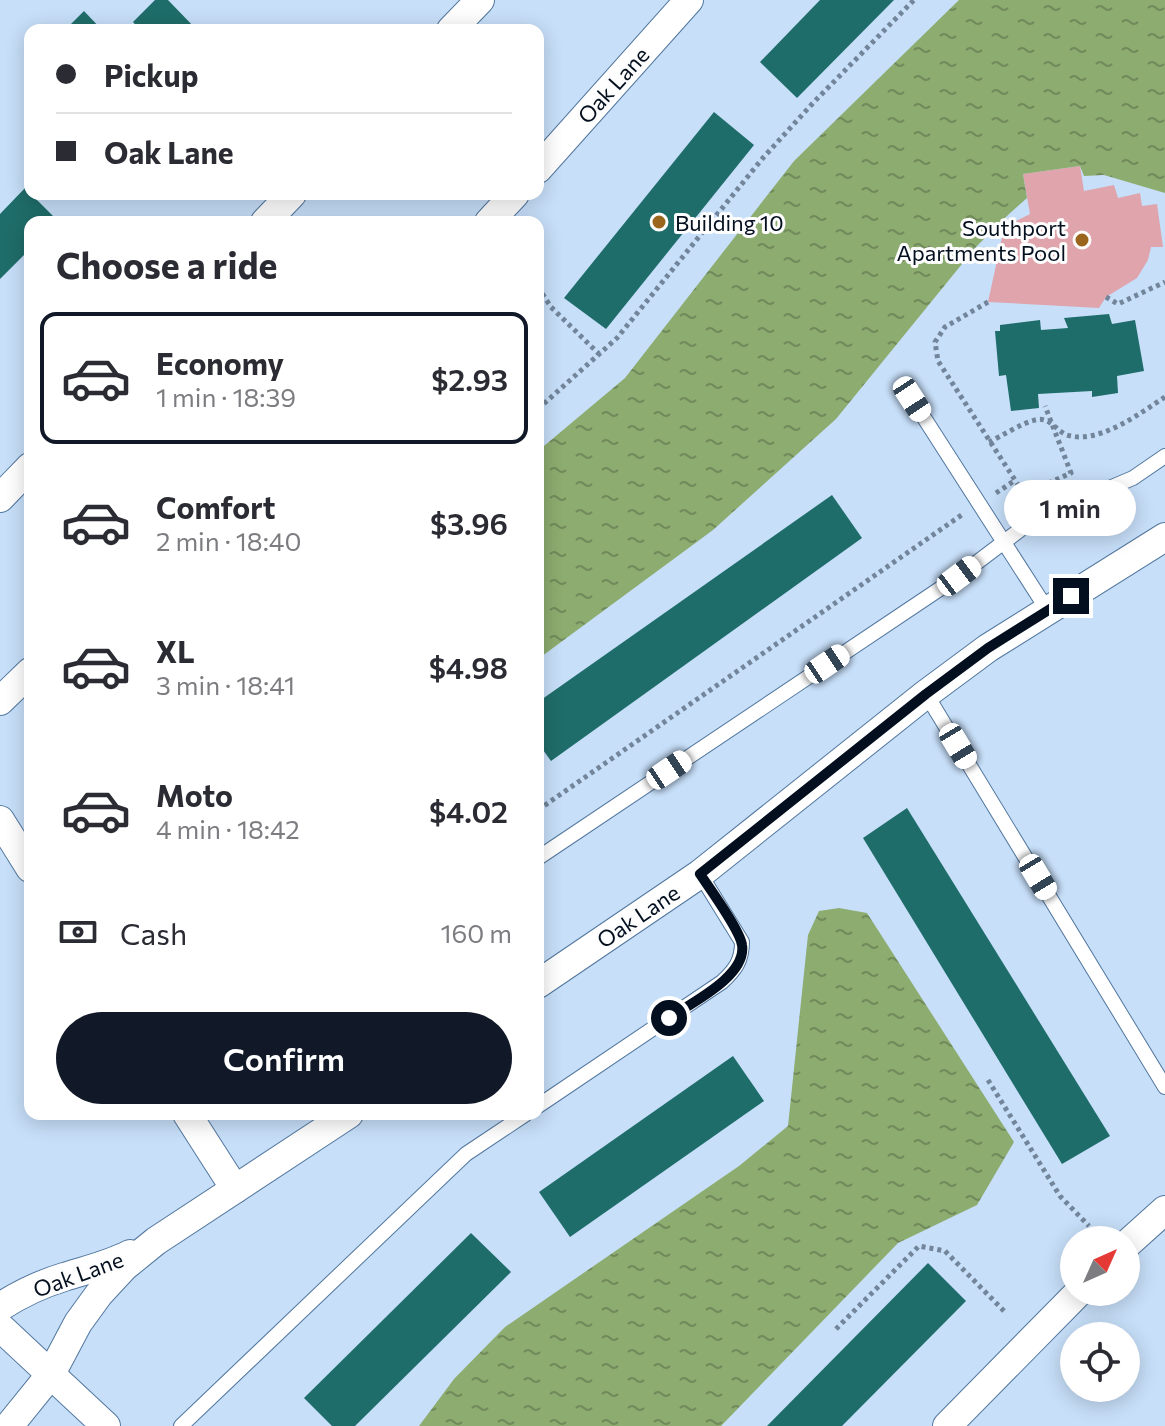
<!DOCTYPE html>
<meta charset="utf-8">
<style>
body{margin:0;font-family:Commissioner,sans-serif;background:#f7f7f7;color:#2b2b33;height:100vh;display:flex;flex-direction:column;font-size:30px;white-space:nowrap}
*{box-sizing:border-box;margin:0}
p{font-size:26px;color:#7c7c81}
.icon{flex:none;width:44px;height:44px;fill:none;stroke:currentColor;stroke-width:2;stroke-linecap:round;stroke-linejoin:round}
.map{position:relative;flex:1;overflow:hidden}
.panel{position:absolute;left:24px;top:216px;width:520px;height:904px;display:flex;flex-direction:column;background:#fff;border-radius:16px;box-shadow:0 4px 20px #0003}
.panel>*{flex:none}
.guide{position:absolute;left:24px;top:24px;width:520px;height:176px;border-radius:16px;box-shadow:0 4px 20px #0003;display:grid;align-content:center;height:176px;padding:0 32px;background:#fff}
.needle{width:52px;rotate:45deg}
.buttons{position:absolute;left:1060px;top:1226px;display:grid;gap:16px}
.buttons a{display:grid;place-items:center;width:80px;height:80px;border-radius:50%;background:#fff;box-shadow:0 4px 20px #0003;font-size:40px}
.end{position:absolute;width:36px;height:36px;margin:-18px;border:10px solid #030f1e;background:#fff;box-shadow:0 0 0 4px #fff}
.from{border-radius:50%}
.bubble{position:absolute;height:56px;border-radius:28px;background:#fff;box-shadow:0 4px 20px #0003;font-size:26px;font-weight:600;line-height:56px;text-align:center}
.car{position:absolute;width:24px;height:48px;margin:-24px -12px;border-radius:10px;box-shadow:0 0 6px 2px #0007;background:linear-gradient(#fff 24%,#345 0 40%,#fff 0 76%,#345 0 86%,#fff 0)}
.guide b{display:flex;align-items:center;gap:28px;height:76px;font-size:30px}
.guide b+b{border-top:2px solid #e1e1e2}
.guide i{width:20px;height:20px;background:#2b2b33}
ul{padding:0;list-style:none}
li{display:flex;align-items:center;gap:24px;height:132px;margin:0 16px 12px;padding:0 16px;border:4px solid transparent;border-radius:16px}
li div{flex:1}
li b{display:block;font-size:30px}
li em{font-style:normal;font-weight:600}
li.active{border-color:#111827}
li>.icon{width:72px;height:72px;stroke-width:1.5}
h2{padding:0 32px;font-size:36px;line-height:96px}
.pay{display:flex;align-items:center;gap:20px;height:88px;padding:0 32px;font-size:30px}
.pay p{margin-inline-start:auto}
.primary-button{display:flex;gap:16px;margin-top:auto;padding:16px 32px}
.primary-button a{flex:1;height:92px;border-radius:48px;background:#111827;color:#fff;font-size:32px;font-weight:600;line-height:92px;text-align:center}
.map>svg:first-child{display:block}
.grass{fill:#dfa4ac}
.water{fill:url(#water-ripples)}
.building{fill:#1f6d6a}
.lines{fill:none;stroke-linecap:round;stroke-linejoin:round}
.lane-casing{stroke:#52779e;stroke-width:16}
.street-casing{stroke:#52779e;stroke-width:30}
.path{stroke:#72859a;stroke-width:5;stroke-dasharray:4 4;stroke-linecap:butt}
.lane{stroke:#fff;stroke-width:14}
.street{stroke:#fff;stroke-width:28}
.route{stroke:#030f1e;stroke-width:10}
.poi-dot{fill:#9a651c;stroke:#fdfdfd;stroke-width:3}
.labels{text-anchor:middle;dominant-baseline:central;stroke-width:6;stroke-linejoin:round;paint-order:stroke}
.street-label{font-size:22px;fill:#030f1e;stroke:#fdfdfd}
.poi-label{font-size:22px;fill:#030f1e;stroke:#fdfdfd;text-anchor:start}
</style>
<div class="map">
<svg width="1165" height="1426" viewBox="0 0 1165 1426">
<defs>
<pattern id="water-ripples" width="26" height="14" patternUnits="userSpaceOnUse" patternTransform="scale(2)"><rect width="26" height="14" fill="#8dac6f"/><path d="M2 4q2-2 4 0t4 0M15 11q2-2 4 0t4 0" fill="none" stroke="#718a5b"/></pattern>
</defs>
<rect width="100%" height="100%" fill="#c7dff9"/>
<path class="grass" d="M1080,166l4,25 30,-6 4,13 22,-5 2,13 15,-2 6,43h-12l-3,13 -11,18 -31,19 -7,11 -111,-6 15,-69 9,-10 18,-9 -7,-40z"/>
<g class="water">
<path d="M959,0h206v193l-61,-18 -20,1 -4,-10 -57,8 4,24 -18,16 -34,34 -139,171 -123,111 -175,129v-208l87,-73 169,-217z"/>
<path d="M839,908l28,5 147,229 -37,63 -79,38 -177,183h-302l35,-47 51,-52 234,-161 49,-40 20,-191 11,-24z"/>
</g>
<g class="building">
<path d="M155,0h13l29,30h-57l-7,-8z"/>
<path d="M820,0h74l-97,98 -37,-36z"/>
<path d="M84,11l18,19h-37z"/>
<path d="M714,112l40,33 -148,184 -42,-31z"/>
<path d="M25,188l34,34h-29v27l-30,30v-65z"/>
<path d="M1109,314l3,10 23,-4 9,51 -27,5 1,17 -26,4v-6l-54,3 1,14 -28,3 -5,-36 -7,1 -4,-45h5v-6l40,-5 1,10 27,-2 -4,-10z"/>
<path d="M832,495l30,43 -311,223 -13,-18v-41z"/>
<path d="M907,808l203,328 -48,28 -199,-326z"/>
<path d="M733,1056l31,45 -194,136 -31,-45z"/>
<path d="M471,1233l40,39 -156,154h-23l-28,-28z"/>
<path d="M928,1263l38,38 -124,125h-75z"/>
</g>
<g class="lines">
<g class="lane-casing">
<g id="lane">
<path d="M912,399l136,212"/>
<path d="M926,694l239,393"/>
<path d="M538,858l421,-282 78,-59 47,-22 23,-6 26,-11 32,-22"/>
<path d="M538,1106l184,-124c13,-12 20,-21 20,-40l-42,-68"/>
<path d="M181,1426l285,-272 60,-40"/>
</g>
</g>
<g class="street-casing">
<g id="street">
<path d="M451,30l29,-30"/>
<path d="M538,169l151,-169"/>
<path d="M265,222l27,-28"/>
<path d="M489,222l26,-28"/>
<path d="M0,498l30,-31"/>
<path d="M0,701l30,-29"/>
<path d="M0,820l30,48"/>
<path d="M538,984l162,-110 226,-180 62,-46 177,-111"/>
<path d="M187,1114l48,75"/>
<path d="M1126,1245l39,-35"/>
<path d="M0,1307c20,-13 41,-23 64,-30 22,-7 45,-12 66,-23"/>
<path d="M0,1327l106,99"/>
<path d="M9,1426l42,-52 27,-51 21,-29 25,-27 32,-26 193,-127"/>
<path d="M947,1426l132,-134"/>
</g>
</g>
<g class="path">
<path d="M538,287l13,20 48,47"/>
<path d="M1106,297l12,7 47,-22"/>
<path d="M988,302l-43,25 -10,15 3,19 86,133 47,-21 -26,-67"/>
<path d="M538,409l79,-71 145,-179 51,-56 101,-103"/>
<path d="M989,442c13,-6 33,-19 46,-22 15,-4 21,11 32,15 32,10 73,-22 98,-38"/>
<path d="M996,493l18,-12"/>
<path d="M538,810l425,-296"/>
<path d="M988,1080l72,116 29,30"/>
<path d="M836,1329l83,-83 26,5 60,61"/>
</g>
<use href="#lane" class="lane"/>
<use href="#street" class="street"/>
</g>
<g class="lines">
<path class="route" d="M669,1018c22,-15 78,-42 73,-73 -2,-15 -32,-56 -42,-71l226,-180 62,-46 83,-52"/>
</g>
<g class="poi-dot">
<circle cx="659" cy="222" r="8"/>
<circle cx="1082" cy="240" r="8"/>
</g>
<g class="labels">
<g class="street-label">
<text transform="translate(613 85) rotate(-48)">Oak Lane</text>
<text transform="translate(638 916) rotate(-34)">Oak Lane</text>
<text transform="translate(78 1274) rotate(-20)">Oak Lane</text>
</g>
<g class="poi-label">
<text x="675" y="222">Building 10</text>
<text x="1066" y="227" text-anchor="end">Southport<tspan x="1066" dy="25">Apartments Pool</tspan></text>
</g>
</g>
</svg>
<div class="buttons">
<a><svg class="needle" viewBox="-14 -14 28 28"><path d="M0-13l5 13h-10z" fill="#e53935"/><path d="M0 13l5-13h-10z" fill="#7c7c81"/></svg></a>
<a><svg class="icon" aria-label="locate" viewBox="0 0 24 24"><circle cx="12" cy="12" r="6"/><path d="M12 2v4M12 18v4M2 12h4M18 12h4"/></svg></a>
</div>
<i class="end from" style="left:669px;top:1018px"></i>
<i class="end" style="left:1071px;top:596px"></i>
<div class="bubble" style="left:1004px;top:480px;width:132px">1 min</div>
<i class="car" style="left:912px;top:399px;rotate:147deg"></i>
<i class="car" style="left:959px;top:576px;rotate:53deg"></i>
<i class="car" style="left:827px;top:664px;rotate:56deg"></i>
<i class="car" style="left:958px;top:746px;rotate:149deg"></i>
<i class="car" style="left:669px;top:770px;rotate:56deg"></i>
<i class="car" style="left:1038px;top:877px;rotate:149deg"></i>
<div class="guide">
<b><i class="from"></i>Pickup</b>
<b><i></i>Oak Lane</b>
</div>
<section class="panel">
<h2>Choose a ride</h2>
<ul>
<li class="active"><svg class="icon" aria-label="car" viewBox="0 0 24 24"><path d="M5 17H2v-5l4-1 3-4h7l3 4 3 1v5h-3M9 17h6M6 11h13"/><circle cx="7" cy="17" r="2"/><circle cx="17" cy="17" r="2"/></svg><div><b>Economy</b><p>1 min · 18:39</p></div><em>$2.93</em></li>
<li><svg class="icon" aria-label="car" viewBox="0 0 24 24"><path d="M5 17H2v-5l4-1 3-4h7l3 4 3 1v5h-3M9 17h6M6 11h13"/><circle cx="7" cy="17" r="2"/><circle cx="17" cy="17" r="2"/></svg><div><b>Comfort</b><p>2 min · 18:40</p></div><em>$3.96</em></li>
<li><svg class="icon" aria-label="car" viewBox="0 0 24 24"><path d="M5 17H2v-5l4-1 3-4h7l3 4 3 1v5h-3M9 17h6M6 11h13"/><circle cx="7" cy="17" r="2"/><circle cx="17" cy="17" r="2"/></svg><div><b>XL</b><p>3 min · 18:41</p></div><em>$4.98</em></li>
<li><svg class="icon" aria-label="car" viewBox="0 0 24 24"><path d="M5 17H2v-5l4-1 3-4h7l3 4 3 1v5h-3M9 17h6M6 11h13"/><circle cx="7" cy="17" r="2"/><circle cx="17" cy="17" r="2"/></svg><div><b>Moto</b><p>4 min · 18:42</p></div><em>$4.02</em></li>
</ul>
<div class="pay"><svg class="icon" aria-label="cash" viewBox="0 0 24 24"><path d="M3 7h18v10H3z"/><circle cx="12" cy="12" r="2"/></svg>Cash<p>160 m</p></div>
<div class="primary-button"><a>Confirm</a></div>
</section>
</div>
